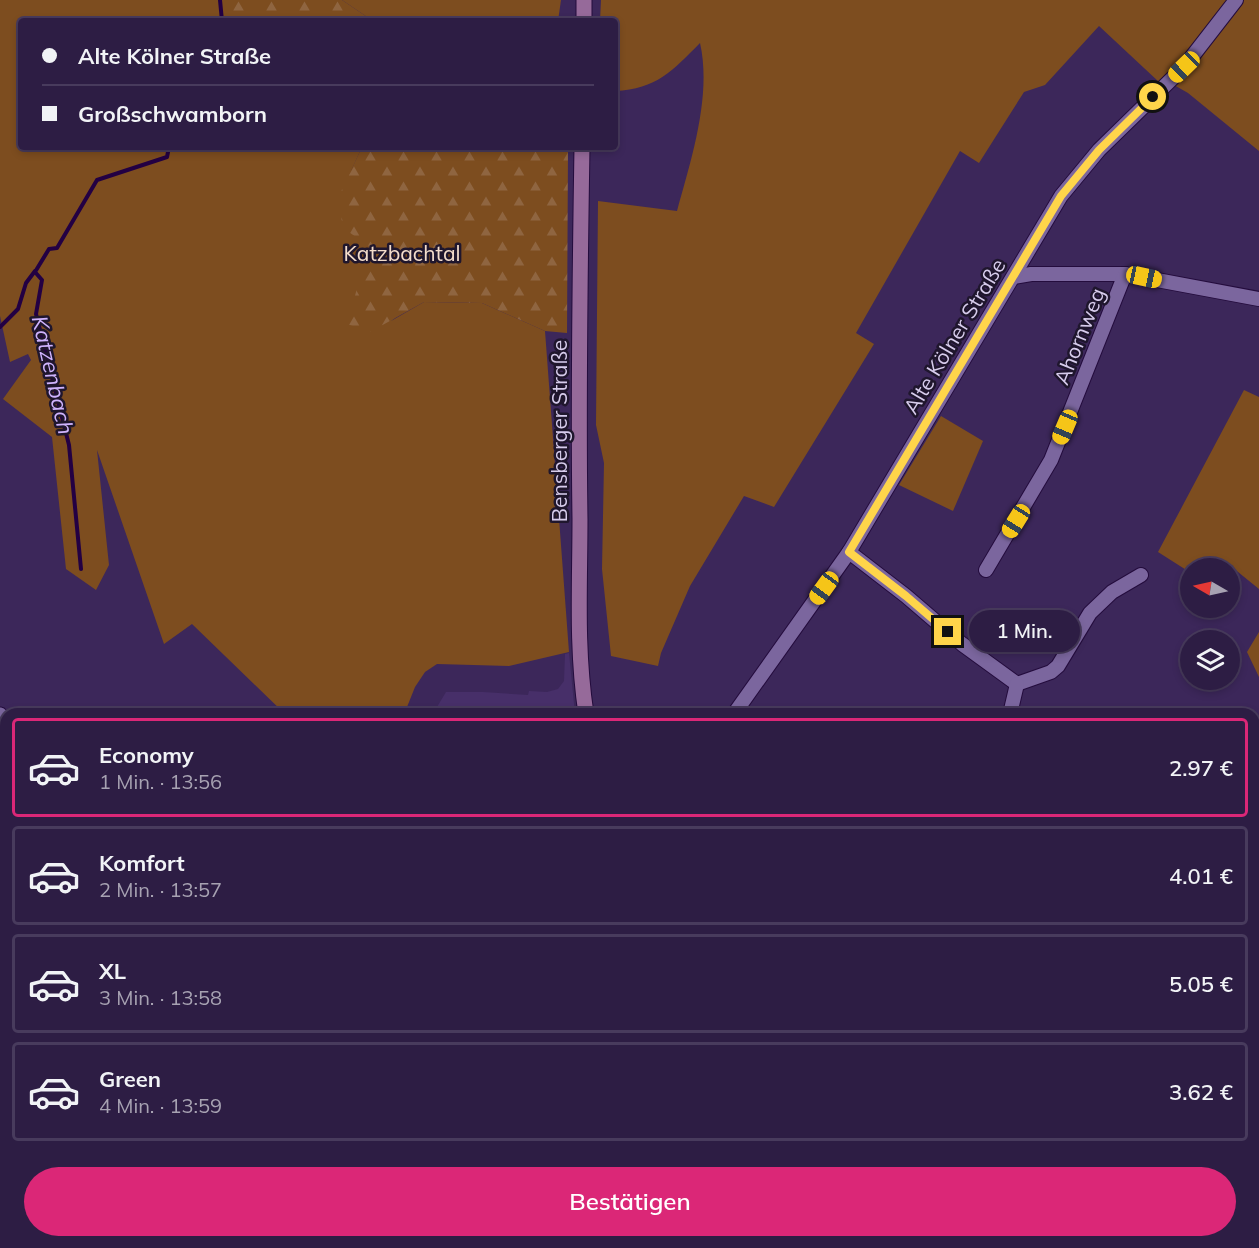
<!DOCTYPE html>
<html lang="de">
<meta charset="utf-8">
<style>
body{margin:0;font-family:Mulish,sans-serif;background:#35264b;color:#f1f3f6;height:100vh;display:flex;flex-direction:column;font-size:22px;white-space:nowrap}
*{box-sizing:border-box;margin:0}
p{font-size:20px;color:#a7a2b2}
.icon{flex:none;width:33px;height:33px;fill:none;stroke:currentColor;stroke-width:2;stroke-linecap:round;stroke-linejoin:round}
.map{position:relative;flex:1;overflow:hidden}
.details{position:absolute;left:0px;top:708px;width:1260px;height:540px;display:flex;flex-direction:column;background:#2d1d44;border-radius:18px 18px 0 0;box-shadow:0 3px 9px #0003,0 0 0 2px #483b5d}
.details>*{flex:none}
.top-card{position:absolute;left:18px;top:18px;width:600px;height:132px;border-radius:6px;box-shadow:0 3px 9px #0003,0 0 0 2px #483b5d;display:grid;align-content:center;height:132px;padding:0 24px;background:#2d1d44}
.needle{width:39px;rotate:279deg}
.fabs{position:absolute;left:1180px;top:558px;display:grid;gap:12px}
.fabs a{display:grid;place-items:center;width:60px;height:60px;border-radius:50%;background:#2d1d44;box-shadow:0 3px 9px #0003,0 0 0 2px #483b5d;font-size:30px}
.end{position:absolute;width:27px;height:27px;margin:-14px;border:8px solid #ffd54a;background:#111;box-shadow:0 0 0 3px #111}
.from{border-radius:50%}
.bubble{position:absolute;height:42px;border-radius:21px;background:#2d1d44;box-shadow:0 3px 9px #0003,0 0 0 2px #483b5d;font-size:20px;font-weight:600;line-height:42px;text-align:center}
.car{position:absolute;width:18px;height:36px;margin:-18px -9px;border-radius:8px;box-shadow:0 0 4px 2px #0007;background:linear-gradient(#f5c518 24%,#345 0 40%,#f5c518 0 76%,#345 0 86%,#f5c518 0)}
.top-card b{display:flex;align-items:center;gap:21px;height:57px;font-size:22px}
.top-card b+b{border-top:2px solid #483b5d}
.top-card i{width:15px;height:15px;background:#f1f3f6}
ul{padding:10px 0 0;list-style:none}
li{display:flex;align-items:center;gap:18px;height:99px;margin:0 12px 9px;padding:0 12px;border:3px solid #483b5d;border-radius:6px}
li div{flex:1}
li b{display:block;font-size:22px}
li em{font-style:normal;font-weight:600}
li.on{border-color:#db2777}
li>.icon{width:54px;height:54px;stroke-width:1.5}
.cta{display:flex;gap:12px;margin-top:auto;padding:12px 24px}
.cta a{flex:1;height:69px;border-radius:36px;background:#db2777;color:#fff;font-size:24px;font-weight:600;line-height:69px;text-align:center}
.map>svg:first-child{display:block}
.built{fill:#472f69}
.green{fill:#7d4d1f}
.forest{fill:url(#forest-firs)}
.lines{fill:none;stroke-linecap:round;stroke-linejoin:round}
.stream{stroke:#230043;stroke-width:4}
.minor-casing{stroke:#240c3d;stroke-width:16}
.tertiary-casing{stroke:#240c3d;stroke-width:17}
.secondary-casing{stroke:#240c3d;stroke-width:17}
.minor{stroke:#7b669e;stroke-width:14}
.tertiary{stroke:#7b669e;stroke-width:15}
.secondary{stroke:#966a9a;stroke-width:15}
.route{stroke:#ffd54a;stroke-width:8}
.labels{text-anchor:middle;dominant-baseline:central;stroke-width:5;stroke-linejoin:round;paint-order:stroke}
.park-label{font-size:21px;fill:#f4ddcb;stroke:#1f162d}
.street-label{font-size:21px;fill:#d7ccec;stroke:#1f162d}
.water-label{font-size:22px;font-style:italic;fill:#cfb3fd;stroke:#1f162d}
</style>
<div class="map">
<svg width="1259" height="1248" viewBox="0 0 1259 1248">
<defs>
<pattern id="forest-firs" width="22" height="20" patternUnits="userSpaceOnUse" patternTransform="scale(1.5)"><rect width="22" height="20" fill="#7d4d1f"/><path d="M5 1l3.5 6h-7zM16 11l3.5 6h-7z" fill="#8f6540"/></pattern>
</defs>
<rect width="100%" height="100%" fill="#3c275a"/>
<g class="built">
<path d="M569,653l6,61h-139l1,-7 9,-15h37l45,3 1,-4 18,1 11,-3 6,-8 1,-27z"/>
<path d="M40,1242h86l4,6h-89z"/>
</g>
<g class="green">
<path d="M0,0h249l-8,21h-220v126h341l-11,24 76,121 -36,29 33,-19 58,1 63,28 24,321 -60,14 -72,-2 -12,8 -10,15 -8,20v7h-122l-93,-90 -28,20 -67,-194 12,115 -13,25 -30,-21 -14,-132 -49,-38 28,-39 -3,-6 -18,8 -10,-46z"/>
<path d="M342,0h219l-3,21h-185z"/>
<path d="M601,0h628l-49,64 -21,18 -60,-56 -54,59 -21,7 -45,71 -19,-12 -104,182 18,11 -100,163 -30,-11 -54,90 -29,67 -3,13 -47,-10 -9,-87 2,-106 -8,-38 2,-224 79,10c14,-51 35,-115 23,-168 -28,28 -43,46 -85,48v-70h-15z"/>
<path d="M1241,0h18v151l-71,-58 -14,-8z"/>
<path d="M1244,390l15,7v192l-37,-30 -13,9h-18v5l-33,-21z"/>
<path d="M941,416l42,25 -30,70 -54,-26z"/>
<path d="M1259,632v45l-12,-25z"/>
<path d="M1259,766v141l-5,-3v-135z"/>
<path d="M909,1242h126l-1,6h-127z"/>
</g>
<g class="forest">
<path d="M219,0h123l31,21h-159z"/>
<path d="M362,147h206l-1,186 -22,-2 -63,-28 -58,-1 -54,30 -23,-8 22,-78 -26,-18 -5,-30z"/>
</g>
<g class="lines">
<g class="stream">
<path d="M220,0l2,21"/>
<path d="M0,327l18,-18 8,-26 9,-12"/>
<path d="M81,569l-12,-124 -33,-131 6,-34 -7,-8 14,-23 8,-1 40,-68 70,-23 2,-10"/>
</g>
<g class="minor-casing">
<g id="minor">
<path d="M1014,277l17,-3h94l134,25"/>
<path d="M849,552l57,44 56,48 55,40"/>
<path d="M986,570l65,-110 74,-186"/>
<path d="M1017,684l34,-12 7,-6 32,-53 22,-21 29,-17"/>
<path d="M734,714l115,-162 212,-356 38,-46 85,-83 52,-67"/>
<path d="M1010,714l7,-30"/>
<path d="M0,1108l6,1"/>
<path d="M274,1248l6,-6"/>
<path d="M785,1248l6,-6"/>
</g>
</g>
<g class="tertiary-casing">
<path id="tertiary" d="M0,715l6,8"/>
</g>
<g class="secondary-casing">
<g id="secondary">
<path d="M584,21v-21"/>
<path d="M582,147c-2,124 -4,248 -2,372 0,67 -4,128 6,195"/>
<path d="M1076,1242l8,6"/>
<path d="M448,1248l6,-6"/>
</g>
</g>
<use href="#minor" class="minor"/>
<use href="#tertiary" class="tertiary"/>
<use href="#secondary" class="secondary"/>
</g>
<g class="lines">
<path class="route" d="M948,632l-42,-36 -57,-44 212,-356 38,-46 54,-53"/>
</g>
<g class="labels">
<g class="park-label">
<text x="402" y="253">Katzbachtal</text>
</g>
<g class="street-label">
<text transform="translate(954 336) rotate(-59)">Alte Kölner Straße</text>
<text transform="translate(1079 336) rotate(-68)">Ahornweg</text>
<text transform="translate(559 431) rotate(-90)">Bensberger Straße</text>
</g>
<g class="water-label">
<text transform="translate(53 375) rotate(77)">Katzenbach</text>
</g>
</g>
</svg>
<div class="fabs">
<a><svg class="needle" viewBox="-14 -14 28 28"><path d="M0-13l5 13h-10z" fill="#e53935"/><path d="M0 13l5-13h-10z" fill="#a7a2b2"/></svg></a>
<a><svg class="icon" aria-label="layers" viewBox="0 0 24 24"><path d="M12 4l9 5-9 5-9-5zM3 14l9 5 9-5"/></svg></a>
</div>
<i class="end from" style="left:1153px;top:97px"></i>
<i class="end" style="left:948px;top:632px"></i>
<div class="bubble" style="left:969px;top:610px;width:111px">1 Min.</div>
<i class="car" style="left:1184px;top:67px;rotate:226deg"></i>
<i class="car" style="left:1144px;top:277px;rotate:102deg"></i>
<i class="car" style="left:1065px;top:427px;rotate:203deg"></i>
<i class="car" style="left:1016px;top:521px;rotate:212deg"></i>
<i class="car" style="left:824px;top:588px;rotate:216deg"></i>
<div class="top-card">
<b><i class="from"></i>Alte Kölner Straße</b>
<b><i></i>Großschwamborn</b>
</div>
<section class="details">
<ul>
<li class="on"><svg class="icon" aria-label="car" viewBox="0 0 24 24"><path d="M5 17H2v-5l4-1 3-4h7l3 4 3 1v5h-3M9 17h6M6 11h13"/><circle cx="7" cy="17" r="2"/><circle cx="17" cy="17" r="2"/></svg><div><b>Economy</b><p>1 Min. · 13:56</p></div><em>2.97 €</em></li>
<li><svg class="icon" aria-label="car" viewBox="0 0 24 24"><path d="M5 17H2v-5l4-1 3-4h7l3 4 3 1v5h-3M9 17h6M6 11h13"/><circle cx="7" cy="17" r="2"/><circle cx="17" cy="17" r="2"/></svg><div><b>Komfort</b><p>2 Min. · 13:57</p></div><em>4.01 €</em></li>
<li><svg class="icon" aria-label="car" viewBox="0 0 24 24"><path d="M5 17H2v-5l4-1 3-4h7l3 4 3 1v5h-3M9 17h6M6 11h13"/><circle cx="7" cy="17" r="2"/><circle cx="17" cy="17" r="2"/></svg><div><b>XL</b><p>3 Min. · 13:58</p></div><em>5.05 €</em></li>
<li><svg class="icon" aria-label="car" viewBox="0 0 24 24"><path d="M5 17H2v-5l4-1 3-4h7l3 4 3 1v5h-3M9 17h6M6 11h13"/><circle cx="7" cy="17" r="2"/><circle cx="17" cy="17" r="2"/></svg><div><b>Green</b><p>4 Min. · 13:59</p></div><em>3.62 €</em></li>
</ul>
<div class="cta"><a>Bestätigen</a></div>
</section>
</div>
